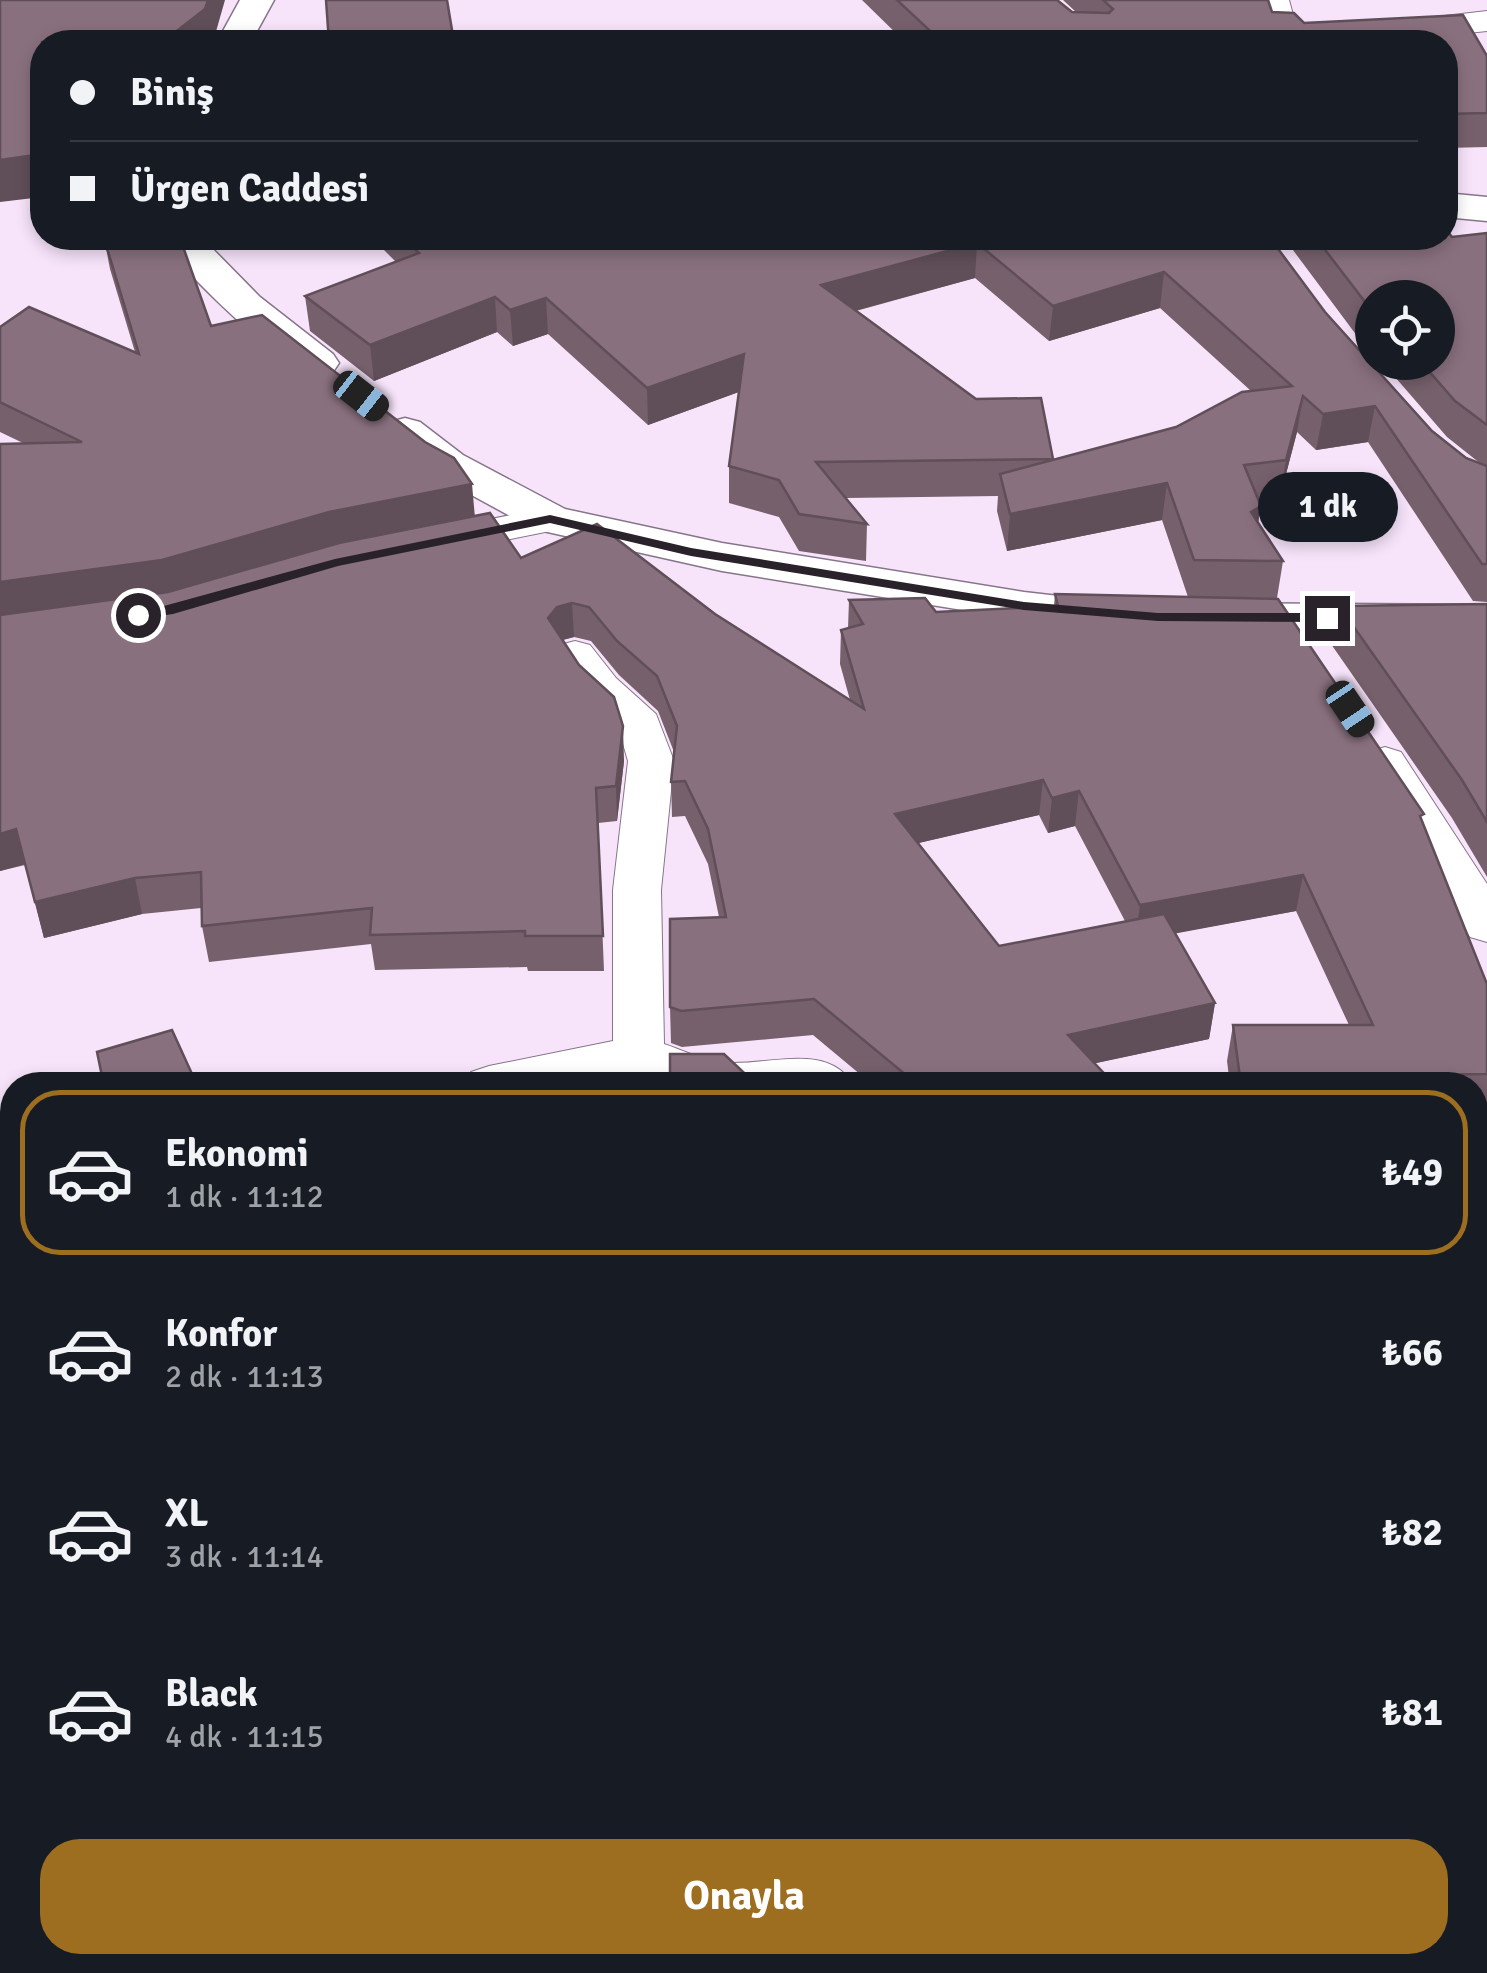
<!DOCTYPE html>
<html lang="tr">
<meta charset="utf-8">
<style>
body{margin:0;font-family:Signika,sans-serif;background:#20242c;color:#f1f3f6;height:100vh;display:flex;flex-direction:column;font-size:38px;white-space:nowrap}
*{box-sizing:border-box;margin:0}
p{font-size:32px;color:#9ea1a6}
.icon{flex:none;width:55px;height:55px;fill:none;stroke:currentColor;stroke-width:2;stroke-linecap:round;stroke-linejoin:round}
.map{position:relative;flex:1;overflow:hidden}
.sheet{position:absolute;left:0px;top:1072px;width:1488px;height:902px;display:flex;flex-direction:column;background:#171b24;border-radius:40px 40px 0 0;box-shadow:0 5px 15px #0003}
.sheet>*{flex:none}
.guide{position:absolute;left:30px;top:30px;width:1428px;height:220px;border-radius:40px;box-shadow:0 5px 15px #0003;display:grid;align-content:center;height:220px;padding:0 40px;background:#171b24}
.controls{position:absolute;left:1355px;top:280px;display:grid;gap:20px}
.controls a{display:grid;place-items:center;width:100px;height:100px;border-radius:50%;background:#171b24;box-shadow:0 5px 15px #0003;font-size:50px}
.end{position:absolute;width:45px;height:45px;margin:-22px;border:12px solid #29222a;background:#fff;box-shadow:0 0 0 5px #fff}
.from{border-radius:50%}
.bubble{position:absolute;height:70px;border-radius:35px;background:#171b24;box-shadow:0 5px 15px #0003;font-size:32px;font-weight:800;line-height:70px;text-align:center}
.car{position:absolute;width:30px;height:60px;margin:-30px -15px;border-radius:12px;box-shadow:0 0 8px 2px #0007;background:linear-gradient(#222 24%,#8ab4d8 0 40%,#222 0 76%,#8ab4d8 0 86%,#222 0)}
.guide b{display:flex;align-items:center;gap:35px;height:95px;font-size:38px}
.guide b+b{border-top:2px solid #363941}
.guide i{width:25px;height:25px;background:#f1f3f6}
ul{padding:18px 0 0;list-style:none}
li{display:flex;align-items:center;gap:30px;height:165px;margin:0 20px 15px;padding:0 20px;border:5px solid transparent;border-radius:40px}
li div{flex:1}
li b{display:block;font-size:38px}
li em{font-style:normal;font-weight:800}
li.selected{border-color:#9d6e20}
li>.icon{width:90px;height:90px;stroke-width:1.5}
.cta{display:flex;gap:20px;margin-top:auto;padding:20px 40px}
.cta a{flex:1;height:115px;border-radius:40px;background:#9d6e20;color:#fff;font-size:40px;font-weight:800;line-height:115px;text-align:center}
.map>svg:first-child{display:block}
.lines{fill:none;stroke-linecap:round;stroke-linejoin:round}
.street-casing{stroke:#867589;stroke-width:2}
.secondary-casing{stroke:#867589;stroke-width:3}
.street{fill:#fff;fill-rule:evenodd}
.secondary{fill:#fff;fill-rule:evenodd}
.wall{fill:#76606c;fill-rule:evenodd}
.shaded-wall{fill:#604e58}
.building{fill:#89707e;stroke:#604e58;stroke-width:2.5}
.route{fill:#29222a}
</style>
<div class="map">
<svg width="1487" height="1973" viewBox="0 0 1487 1973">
<rect width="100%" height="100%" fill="#f7e4fb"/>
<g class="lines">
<g class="street-casing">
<g id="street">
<path d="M1257,0h32l9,33 189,-22v20l-105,11h-113z"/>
<path d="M550,507l15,3 6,9 -6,9 -128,26 -15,-3 -6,-9 6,-9z"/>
<path d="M575,641l15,4 26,33 40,36 18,47 -13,129 3,154c18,6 36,15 54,18 43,7 109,-23 135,23h-182l-33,-11 -55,11h-120l8,-13 18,-6 124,-25v-151l15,-129 -9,-31 -35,-32 -31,-43 7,-10z"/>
<path d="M1385,747l16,5 86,132v58l-17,-5 -58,-101 -50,-74 7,-10z"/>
<path d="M1475,1624l12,5v61l-12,-5z"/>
<path d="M12,1938v24h57l3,11h-68l-3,-11z"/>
<rect x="141" y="1962" width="68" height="11"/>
</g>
</g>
<g class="secondary-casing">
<g id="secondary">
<path d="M240,0h34l-23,42h-34z"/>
<path d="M1445,193l42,4v24l-42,-4z"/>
<path d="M161,238h41l58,59 73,57 6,9 -6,9c-11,3 -20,5 -30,-1 -33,-16 -124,-103 -142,-133z"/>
<path d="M405,418l15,4 43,33 102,54 157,34 302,49 104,12 7,10 -7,10 -17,4 -87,-8 -302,-49 -188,-42 -103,-56 -48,-42 7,-9z"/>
<path d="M1217,603l270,2v28l-270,-2 -17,-4 -7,-10 7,-10z"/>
</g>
</g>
<use href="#street" class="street"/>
<use href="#secondary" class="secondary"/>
</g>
<g class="wall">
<path d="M862,0h195l15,12h4l-13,-12h205l4,12 22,1 10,10 159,-8 24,41v91l-42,1v-106h-540z"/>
<path d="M1487,233v369l-14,-1 -105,-159 -52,8 -19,-18 -17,65 -22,3v22l25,39 -6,37 -89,-1 -26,-77 -155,31 -10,-40 1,-15 -152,2 21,26 -1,37 -67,-10 -20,-34 -50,-14v-37l10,-74 -91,33 -100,-91 -35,12 -16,-14 -123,49 -64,-50 -5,-35 91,-34 -24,-24h898l55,74 107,119 34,27 15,6 -34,-27 -65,-75h56l-66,-64v58l-88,-118h161zM975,278l74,63 111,-33 91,83 -75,36 -124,33 -11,-62 -65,1 -120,-88z"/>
<path d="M104,238l107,88 263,190 47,42 194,56 135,86 -10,-36 1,-34 7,-2 1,-28 87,12 118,-6 1,-12 367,227 65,163v126h-12v-25h-245l-3,-24 6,-36h116l-53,-114 -121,22 40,70 -6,36 -114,24 19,22h-241l-60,-50 -131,12 -11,-4 -1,-36 49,-90 -11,-53 -23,-48 -13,1 -1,-35 3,-30 -16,-41 -39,-36 -28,-34 -17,-4 -12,3 62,121 -7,60 -19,2 6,148h-76l-1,-4 -152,3 -4,-26 -162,18 -7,-36 -1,-18 -59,6 -98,24 -19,-73 -25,6v-427l23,-1 -23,-11v-105l135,25 -25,-83zM1039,815l9,18 27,-7 50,95 -126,25 -81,-103z"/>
<path d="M1487,604v273l-35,-59 -121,-174 8,-38z"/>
<path d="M1487,1231v207l-12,-12v-192z"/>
<path d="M253,1962h392v11h-393z"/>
<path d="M748,1962h180l2,11h-179z"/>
<path d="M1021,1962h117l5,11h-116z"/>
</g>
<g class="shaded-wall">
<path d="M208,0h17l-12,42h-45l6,-9z"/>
<path d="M42,154v43l-42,5v-42z"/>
<path d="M977,243l-2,35 -155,42 1,-35z"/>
<path d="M1164,272l-4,36 -111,33 4,-35z"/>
<path d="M495,297l2,35 -123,49 -4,-36z"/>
<path d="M546,298l2,36 -35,12 -3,-36z"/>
<path d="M744,354v36l-96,35 -1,-37z"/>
<path d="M1303,396l-6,36 -17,65 6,-37z"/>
<path d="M1375,406l-7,36 -52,8 7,-36z"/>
<path d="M1167,483l-5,37 -155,31 3,-37z"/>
<path d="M472,484l3,34 -307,76 -168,24v-36l329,-70z"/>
<path d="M1261,506l-6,37 -4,-31z"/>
<path d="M572,603l2,34 -15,4 -11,-23 9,-11z"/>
<path d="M623,726l1,35 -7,60 -1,-35z"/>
<path d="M1043,780l-4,35 -146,34 2,-35z"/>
<path d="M1079,791l-4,35 -27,7 4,-35z"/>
<path d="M16,829l9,35 -25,7v-37z"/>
<path d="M1303,875l-7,36 -161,30 5,-36z"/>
<path d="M135,878l7,36 -98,24 -9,-36z"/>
<path d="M1215,1003l-6,36 -145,31 4,-35z"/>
</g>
<g class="building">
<path d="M0,0h208l-3,9 -31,24 -6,9h-126v112l-42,6z"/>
<path d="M326,0h121l7,42h-125z"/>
<path d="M897,0h160l15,12 37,1 4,-4 -10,-9h165l4,12 22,1 10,10 159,-8 24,41v57l-42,1v-72h-503z"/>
<path d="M1445,228l7,9 35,-4v192l-32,-24 -34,-39h17v-64h-66v13l-56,-73h129z"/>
<path d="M104,238h76l31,88 51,-11 163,127 29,16 18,26 -143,28 -167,48 -162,22v-138l82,-2 -82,-40v-75l29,-20 110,47z"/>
<path d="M403,238h867l55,74 107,119 34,27 21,8v98h-5l-107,-158 -52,8 -20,-18 -17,64 -42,5 17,41 -10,6 32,49 -89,-1 -27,-77 -157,31 -10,-40 176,-47 66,-35 50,-6 -128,-114 -111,34 -76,-63 -156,42 155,114 65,-1 12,61 -237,3 51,62 -68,-10 -20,-34 -50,-14 15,-112 -97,34 -101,-90 -36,12 -15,-13 -125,48 -65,-49 114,-43z"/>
<path d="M490,513l31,45 76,-34 118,90 149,95 -23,-79 22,-6 -14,-24 76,-2 11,14 122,-6 -3,-12 223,5 146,215 -4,2 67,168v90l-124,2v9h-122l-8,-60h140l-70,-150 -163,30 -61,-114 -27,7 -9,-18 -148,34 104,132 165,-32 51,89 -147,32 47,50h-197l-104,-86 -133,12 -11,-4v-88l56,-2 -18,-88 -23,-48 -14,1 6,-56 -20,-50 -40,-35 -28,-34 -17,-4 -15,4 -9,11 31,47 35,32 9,29 -7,60 -20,2 7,148h-78v-5l-155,4 2,-27 -170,18 -1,-54 -66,6 -100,24 -19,-73 -16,5v-219l168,-23 171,-49z"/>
<path d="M1487,604v218l-25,-42 -123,-174z"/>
<path d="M172,1030l25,55h-106l12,-4 -6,-29z"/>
<path d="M670,1054h54l33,31h-218v-4l131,-3z"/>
<path d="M12,1112v67l-12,-48v-14z"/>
<path d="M1487,1231v161l-12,-11v-147z"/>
<path d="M253,1962h391v11h-92l-1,-8 -201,4 1,4h-99z"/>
<path d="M757,1962h171l2,11h-170z"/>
<path d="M1038,1962h100l5,11h-100z"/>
</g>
<path class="route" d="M550,515l141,33 333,54 134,11h169l7,5 -7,4 -169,-1 -134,-11 -333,-54 -141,-33 -212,43 -165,48 -35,5 -7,-4 204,-56z"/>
</svg>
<div class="controls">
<a><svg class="icon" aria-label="locate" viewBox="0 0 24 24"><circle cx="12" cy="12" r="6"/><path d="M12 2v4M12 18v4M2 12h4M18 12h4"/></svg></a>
</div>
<i class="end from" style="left:138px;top:615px"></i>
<i class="end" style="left:1327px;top:618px"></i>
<div class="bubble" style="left:1258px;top:472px;width:140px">1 dk</div>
<i class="car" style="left:361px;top:396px;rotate:128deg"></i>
<i class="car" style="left:1350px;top:709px;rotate:146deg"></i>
<div class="guide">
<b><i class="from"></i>Biniş</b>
<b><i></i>Ürgen Caddesi</b>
</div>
<section class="sheet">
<ul>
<li class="selected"><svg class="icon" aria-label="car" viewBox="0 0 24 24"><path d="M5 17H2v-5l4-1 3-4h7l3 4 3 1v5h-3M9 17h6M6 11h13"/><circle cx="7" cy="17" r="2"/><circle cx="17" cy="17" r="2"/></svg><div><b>Ekonomi</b><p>1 dk · 11:12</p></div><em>₺49</em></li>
<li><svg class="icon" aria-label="car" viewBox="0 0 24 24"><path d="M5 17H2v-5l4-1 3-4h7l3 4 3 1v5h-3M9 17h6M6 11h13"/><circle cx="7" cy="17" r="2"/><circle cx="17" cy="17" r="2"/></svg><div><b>Konfor</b><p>2 dk · 11:13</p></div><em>₺66</em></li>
<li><svg class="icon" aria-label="car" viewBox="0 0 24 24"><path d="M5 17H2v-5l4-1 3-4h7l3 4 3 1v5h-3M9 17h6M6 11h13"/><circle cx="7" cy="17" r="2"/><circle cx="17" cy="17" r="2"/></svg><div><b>XL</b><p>3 dk · 11:14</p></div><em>₺82</em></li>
<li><svg class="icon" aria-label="car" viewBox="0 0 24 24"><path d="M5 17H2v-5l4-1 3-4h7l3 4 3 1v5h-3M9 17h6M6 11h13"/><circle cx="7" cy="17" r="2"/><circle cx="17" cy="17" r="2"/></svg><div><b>Black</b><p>4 dk · 11:15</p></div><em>₺81</em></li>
</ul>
<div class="cta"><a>Onayla</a></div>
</section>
</div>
